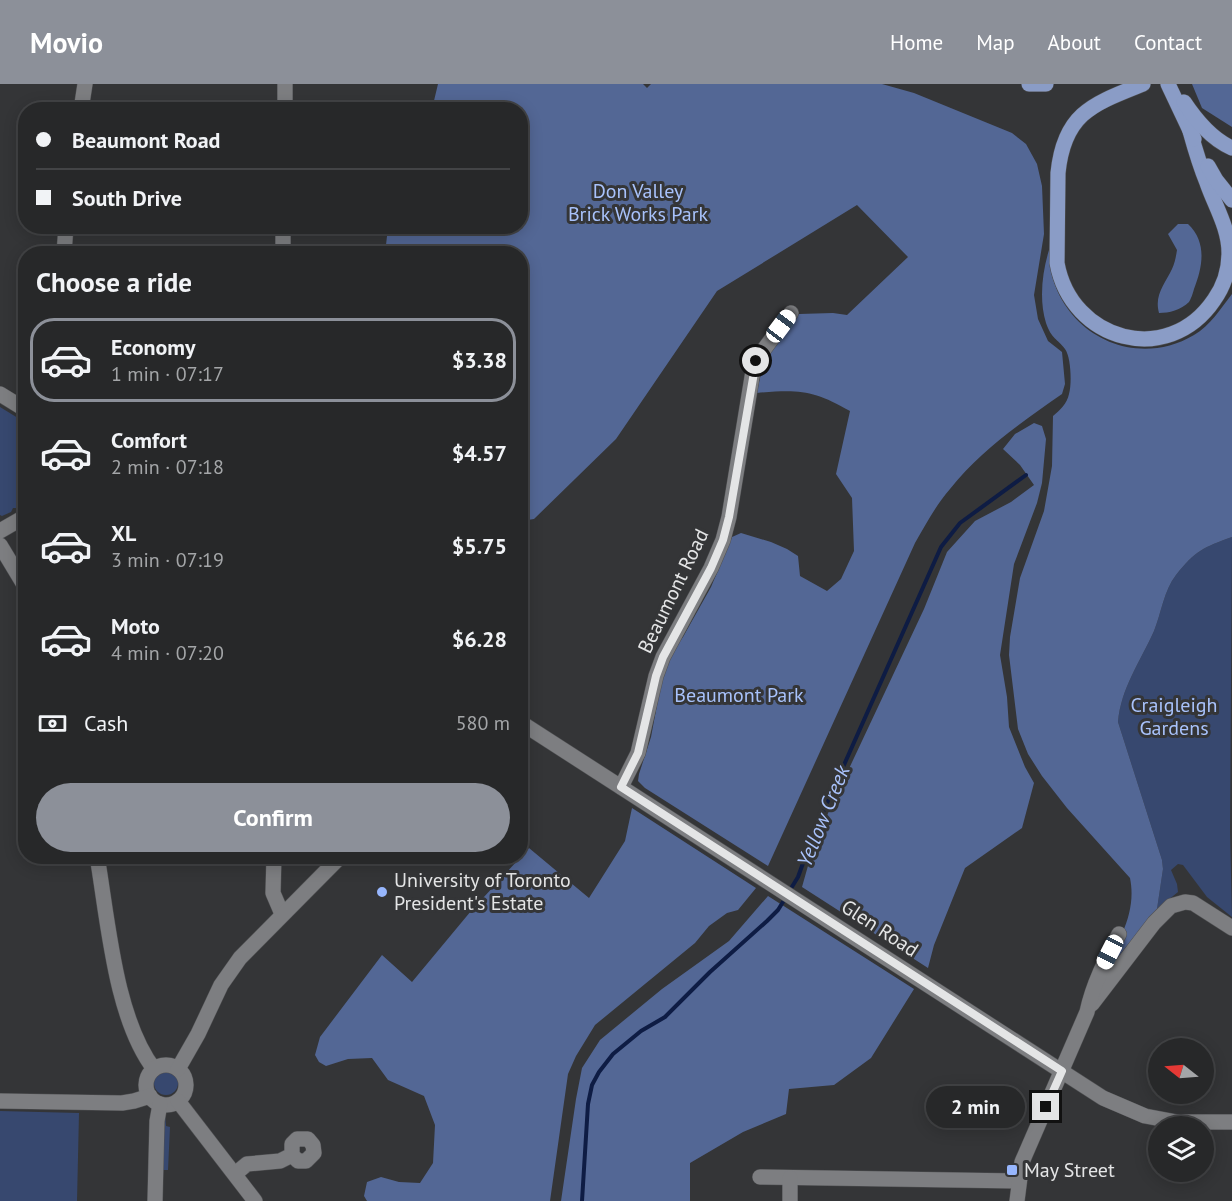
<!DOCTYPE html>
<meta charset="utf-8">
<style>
body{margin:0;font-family:"PT Sans",sans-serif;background:#2f3031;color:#f1f3f6;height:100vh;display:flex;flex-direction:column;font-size:22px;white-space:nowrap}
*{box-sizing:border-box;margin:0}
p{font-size:20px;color:#a4a6a8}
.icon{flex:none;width:33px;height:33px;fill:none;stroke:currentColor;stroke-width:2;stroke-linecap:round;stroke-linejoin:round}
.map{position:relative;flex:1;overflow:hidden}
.side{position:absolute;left:18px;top:162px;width:510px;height:618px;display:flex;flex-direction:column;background:#272829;border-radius:24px;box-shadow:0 3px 15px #0003,0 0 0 2px #434446}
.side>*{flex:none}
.banner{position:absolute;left:18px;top:18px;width:510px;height:132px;border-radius:24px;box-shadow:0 3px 15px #0003,0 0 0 2px #434446;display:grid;align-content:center;height:132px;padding:0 18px;background:#272829}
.needle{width:39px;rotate:287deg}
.controls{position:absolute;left:1148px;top:954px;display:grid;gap:12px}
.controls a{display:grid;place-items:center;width:66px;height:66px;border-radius:50%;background:#272829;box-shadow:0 3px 15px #0003,0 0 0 2px #434446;font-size:30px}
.end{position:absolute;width:27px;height:27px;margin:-14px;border:8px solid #e4e5e6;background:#111;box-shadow:0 0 0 3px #111}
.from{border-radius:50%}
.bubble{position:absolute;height:42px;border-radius:21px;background:#272829;box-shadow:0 3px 15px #0003,0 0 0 2px #434446;font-size:20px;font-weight:600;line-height:42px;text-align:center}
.car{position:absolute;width:18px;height:36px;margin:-18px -9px;border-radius:8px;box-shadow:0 0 4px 2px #0007;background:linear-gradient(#fff 24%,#345 0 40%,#fff 0 76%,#345 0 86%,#fff 0)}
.banner b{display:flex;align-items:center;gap:21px;height:57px;font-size:22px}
.banner b+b{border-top:2px solid #434446}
.banner i{width:15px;height:15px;background:#f1f3f6}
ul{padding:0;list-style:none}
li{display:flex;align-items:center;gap:18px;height:84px;margin:0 12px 9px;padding:0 6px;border:3px solid transparent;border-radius:24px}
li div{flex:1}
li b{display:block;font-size:22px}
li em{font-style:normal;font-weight:600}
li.current{border-color:#8c9099}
li>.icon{width:54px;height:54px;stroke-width:1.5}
h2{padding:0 18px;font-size:27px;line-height:72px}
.pay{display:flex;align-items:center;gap:15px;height:66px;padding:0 18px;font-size:22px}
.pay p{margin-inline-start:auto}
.button{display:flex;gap:12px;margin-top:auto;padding:12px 18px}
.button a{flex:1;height:69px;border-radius:36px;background:#8c9099;color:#fff;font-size:24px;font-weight:600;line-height:69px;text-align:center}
header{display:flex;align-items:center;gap:36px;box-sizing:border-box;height:84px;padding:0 30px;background:#8c9099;color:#fff}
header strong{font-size:28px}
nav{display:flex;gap:33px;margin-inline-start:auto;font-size:21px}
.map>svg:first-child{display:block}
.green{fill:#37486f}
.forest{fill:#536795}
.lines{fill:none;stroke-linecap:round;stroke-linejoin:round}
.stream{stroke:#0e1c44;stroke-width:4}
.minor-casing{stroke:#505153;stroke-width:16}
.major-casing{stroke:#505153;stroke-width:16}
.minor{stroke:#7d7e81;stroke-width:15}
.major{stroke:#8a9cc6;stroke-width:15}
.route{stroke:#e4e5e6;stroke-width:8}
.poi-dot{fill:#97b6fd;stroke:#343537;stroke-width:2}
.labels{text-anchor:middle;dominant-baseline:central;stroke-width:6;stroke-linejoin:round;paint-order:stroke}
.park-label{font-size:20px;fill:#a8c2fb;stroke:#343537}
.street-label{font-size:20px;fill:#e4e5e6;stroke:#343537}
.poi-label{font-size:20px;fill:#e4e5e6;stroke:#343537;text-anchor:start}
.water-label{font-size:21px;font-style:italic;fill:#a9c2fb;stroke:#343537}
</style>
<header>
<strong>Movio</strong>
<nav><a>Home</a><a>Map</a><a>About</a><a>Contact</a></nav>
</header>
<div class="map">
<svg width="1232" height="1117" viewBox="0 0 1232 1117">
<rect width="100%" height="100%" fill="#343537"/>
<g class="green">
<path d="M0,323l26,16 -1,80 -8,5h-4l-2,4 -9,4 -2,-1z"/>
<path d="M1232,453l-2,294 2,86 -25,-20 -24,-32 -5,-1 -7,6 6,14 1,8 -21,17 6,-40 -1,-9 -44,-138c3,-34 22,-60 36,-91 7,-17 10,-41 22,-56 19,-24 28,-28 56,-38z"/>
<circle cx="166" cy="999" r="12"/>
<path d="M0,1027l79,2 -2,88h-77z"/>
<path d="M165,1030l1,12 4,1 -2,43h-7v-49z"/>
</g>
<g class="forest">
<path d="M438,0h205l4,4 4,-4h231l32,9 98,40 14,11 11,20 5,22 2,48 -10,61 4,24 10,22 14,11 3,32 -3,10c-40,28 -81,56 -112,95 -14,16 -24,35 -35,54l-147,323 -123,-78 -7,-7 1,-7 12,-37 11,-59 9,-25 12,-16 28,-50 21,-50 9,-4 30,9 16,7 11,7 2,20 27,15 14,-12 13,-28 -2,-53 -16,-24 14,-63c-36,-21 -52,-22 -93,-18 5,-35 19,-53 42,-79l34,-1 14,2 61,-58 -51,-52 -140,86 -101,148 -82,80 -13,2 -1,-267h-135l3,-27 132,-1v-116l-88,-1z"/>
<path d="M1192,0h40v43l-30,-19z"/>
<path d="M1178,140h10c19,18 15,42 6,65 -1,4 -3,10 -5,13 -8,8 -20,11 -30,11 -5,-18 6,-29 13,-44 3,-6 4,-13 5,-19l-9,-16z"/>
<path d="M1049,166c0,75 79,124 145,85 16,-9 27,-27 38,-41v243c-28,10 -37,14 -56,38 -12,15 -15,39 -22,56 -14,31 -33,57 -36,91l44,138 1,9 -6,40 -49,64 -4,-2c15,-30 33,-59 26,-93l-63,-70 -25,-32 -14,-22 -10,-25 -9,-74 1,-18 10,-59 24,-67 8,-45 1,-50c7,-6 14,-12 16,-22 3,-10 2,-37 -4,-45 -8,-11 -13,-9 -19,-26 -7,-23 -4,-50 3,-73z"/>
<path d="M1034,339l8,3 4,13 -4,44 -5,20 -23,61 -14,91 7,42 2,30 16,40 9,16 -12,45 -57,40 -31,77 -6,23 -126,-81 13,-46 109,-232 23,-57 28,-31 36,-19 23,-17 -14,-20 -17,-16 12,-15z"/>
<path d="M632,724l124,80 -18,22 -11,3 -18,13 -14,17 -100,82 -19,31 -8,18 -18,127h-183l-3,-5 3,-14 14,-5 18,5 21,1 13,-20 2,-38 -11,-29 -36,-16 -16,-22 -24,1 -22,7 -7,-4 -4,-7 5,-18 62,-82 30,27 59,-71 58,-63 60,50 36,-57z"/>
<path d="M768,812l146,93 -43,69 -37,27 -45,4 -3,25 -43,18 -53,31v38h-129l15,-102 6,-31 18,-28 62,-51 67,-48z"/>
</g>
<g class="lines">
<g class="stream">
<path d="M790,806l8,-13 17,-47 126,-283 19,-24 66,-48"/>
<path d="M582,1117l6,-97 4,-19 7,-13 14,-18 28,-23 24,-14 45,-45 57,-51 11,-11 8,-13"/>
</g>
<g class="minor-casing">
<g id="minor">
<path d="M81,26l4,-26"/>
<path d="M285,26v-26"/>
<path d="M64,170l2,-28"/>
<path d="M283,170v-28"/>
<path d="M0,310l26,16"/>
<path d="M0,447l26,-15"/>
<path d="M0,461l26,43"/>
<path d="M520,638l583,376 42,18 32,6h55"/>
<path d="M621,703l17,-34 18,-77 7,-19 48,-89 12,-28 6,-23 24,-146 9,-19 29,-39"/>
<path d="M97,772c11,64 18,162 57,213"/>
<path d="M274,772l-1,37 9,21"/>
<path d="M1092,920l62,-81 17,-17 14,-4 8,1 39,25"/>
<circle cx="166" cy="1001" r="20"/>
<path d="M178,985l20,-35 23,-49 19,-27 101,-102"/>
<path d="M0,1017l122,2 12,-2 16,-5"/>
<path d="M178,1017l77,100"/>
<path d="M235,1090l12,-10 33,-3 12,-6 6,6h8l8,-8 -1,-8 -5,-6h-11l-5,5v11"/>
<path d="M760,1093l259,4"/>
<path d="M790,1094v23"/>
<path d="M155,1117l2,-80 3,-17"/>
<path d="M1017,1117l5,-39 65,-150c6,-28 19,-53 32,-78"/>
</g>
</g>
<g class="major-casing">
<g id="major">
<path d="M1029,0h17"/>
<path d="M1143,0c-50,20 -79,29 -85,89l-1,90c14,78 111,105 157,37 10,-14 15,-30 15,-47 0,-25 -14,-47 -22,-70 -7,-17 -12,-34 -17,-52"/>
<path d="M1168,0l26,55"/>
<path d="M1184,18c12,18 27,37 48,46"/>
<path d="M1208,82l8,14 16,20"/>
</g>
</g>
<use href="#minor" class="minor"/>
<use href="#major" class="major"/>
</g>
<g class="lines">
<path class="route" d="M756,277l-27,156 -6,23 -12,28 -48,89 -7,19 -18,77 -17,34 441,284 -16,36"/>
</g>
<g class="poi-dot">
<circle cx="382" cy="808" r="6"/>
<rect x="1006" y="1080" width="12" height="12" rx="3"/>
</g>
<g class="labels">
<g class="park-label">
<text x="638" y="107">Don Valley<tspan x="638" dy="23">Brick Works Park</tspan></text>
<text x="739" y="611">Beaumont Park</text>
<text x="1174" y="621">Craigleigh<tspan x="1174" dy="23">Gardens</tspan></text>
</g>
<g class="street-label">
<text transform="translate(673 507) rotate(-64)">Beaumont Road</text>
<text transform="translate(880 844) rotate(33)">Glen Road</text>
</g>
<g class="poi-label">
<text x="394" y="796">University of Toronto<tspan x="394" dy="23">President's Estate</tspan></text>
<text x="1024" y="1086">May Street</text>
</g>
<g class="water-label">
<text transform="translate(823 732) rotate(-68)">Yellow Creek</text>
</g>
</g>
</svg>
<div class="controls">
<a><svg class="needle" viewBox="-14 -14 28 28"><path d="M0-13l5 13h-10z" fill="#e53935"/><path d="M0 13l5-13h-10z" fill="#a4a6a8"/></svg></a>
<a><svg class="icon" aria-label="layers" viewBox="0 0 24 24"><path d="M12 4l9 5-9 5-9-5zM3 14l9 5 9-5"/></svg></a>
</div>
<i class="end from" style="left:756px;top:277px"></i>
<i class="end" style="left:1046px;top:1023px"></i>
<div class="bubble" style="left:926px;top:1002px;width:99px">2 min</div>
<i class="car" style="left:781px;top:242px;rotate:37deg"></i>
<i class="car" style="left:1110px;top:868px;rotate:207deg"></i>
<div class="banner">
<b><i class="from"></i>Beaumont Road</b>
<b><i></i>South Drive</b>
</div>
<section class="side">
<h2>Choose a ride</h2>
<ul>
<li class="current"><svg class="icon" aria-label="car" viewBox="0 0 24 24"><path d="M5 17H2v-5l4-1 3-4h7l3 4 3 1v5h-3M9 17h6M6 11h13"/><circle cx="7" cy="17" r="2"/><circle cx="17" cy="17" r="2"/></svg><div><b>Economy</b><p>1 min · 07:17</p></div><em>$3.38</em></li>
<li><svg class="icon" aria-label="car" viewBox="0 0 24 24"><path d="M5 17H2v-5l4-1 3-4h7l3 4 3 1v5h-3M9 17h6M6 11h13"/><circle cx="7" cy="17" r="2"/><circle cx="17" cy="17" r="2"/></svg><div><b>Comfort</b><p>2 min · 07:18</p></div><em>$4.57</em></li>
<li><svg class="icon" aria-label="car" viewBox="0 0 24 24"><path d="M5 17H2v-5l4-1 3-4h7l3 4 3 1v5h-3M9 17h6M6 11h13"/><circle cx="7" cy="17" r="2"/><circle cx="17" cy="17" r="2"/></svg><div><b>XL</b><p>3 min · 07:19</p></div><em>$5.75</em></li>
<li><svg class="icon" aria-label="car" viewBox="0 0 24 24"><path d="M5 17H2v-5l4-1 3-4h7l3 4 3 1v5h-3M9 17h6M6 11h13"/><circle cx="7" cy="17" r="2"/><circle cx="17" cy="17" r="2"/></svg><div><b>Moto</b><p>4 min · 07:20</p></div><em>$6.28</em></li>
</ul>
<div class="pay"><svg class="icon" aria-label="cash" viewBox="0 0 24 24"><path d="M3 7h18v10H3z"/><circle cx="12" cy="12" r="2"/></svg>Cash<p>580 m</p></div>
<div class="button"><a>Confirm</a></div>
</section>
</div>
